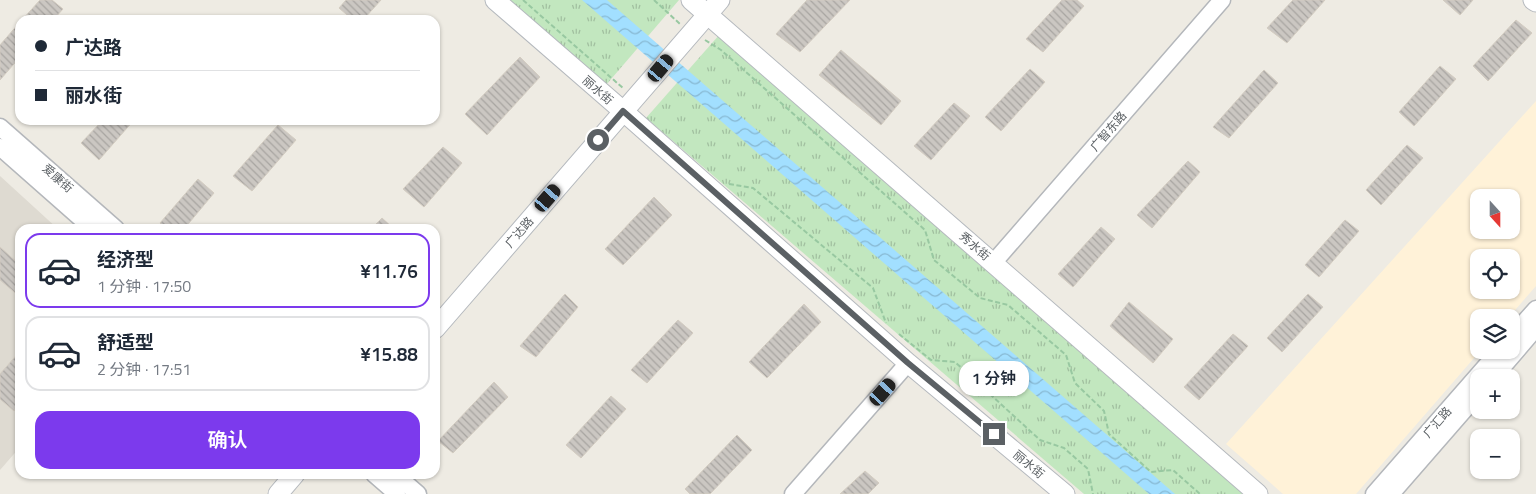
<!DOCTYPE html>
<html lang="zh">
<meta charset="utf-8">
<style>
body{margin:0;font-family:"Titillium Web","Noto Sans SC",sans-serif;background:#f2f2f3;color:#1f2937;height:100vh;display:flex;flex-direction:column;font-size:19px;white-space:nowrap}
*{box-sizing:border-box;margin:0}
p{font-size:16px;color:#747a83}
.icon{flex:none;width:28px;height:28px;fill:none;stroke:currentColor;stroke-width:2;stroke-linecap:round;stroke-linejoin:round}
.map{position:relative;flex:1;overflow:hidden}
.details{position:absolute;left:15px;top:224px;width:425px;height:255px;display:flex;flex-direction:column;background:#fff;border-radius:15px;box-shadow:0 1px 4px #0004}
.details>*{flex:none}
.guide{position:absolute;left:15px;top:15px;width:425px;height:110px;border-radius:15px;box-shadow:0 1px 4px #0004;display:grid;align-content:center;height:110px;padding:0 20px;background:#fff}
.needle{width:32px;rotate:159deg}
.controls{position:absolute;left:1470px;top:189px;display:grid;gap:10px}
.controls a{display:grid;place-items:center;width:50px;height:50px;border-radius:10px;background:#fff;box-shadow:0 1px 4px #0004;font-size:25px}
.end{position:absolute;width:22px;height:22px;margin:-11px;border:6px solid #5b6064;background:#fff;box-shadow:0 0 0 2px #fff}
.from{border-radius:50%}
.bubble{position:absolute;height:35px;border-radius:15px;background:#fff;box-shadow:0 1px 4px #0004;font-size:16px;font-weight:600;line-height:35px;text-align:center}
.car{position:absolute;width:15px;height:30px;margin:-15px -8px;border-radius:6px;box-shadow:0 0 4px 1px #0007;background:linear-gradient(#222 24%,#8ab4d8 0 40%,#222 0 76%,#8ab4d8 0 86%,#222 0)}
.guide b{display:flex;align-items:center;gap:18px;height:48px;font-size:19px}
.guide b+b{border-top:1px solid #e0e1e3}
.guide i{width:12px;height:12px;background:#1f2937}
ul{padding:9px 0 0;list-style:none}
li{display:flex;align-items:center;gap:15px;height:75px;margin:0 10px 8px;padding:0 10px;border:2px solid #e0e1e3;border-radius:15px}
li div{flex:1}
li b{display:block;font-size:19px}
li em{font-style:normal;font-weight:600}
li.current{border-color:#7c3aed}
li>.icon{width:45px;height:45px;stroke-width:1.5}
.cta{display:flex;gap:10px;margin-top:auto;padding:10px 20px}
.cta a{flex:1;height:58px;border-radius:15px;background:#7c3aed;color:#fff;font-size:20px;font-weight:600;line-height:58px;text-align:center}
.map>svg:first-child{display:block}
.commercial{fill:#fff2d8;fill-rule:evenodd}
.education{fill:#dedad1}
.grass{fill:url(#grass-tufts)}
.water{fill:url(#water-waves)}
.building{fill:url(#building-back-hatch);stroke:#d3ccc1}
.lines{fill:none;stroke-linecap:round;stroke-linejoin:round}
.tertiary-casing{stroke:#b4b7bb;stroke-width:19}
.secondary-casing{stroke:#b5b9be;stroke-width:21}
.path{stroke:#98c8a1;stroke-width:2;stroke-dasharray:5 2.5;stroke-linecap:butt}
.tertiary{stroke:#fff;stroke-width:16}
.secondary{stroke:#fff;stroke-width:19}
.route{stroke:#5b6064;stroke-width:6}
.labels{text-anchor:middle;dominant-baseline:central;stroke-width:5;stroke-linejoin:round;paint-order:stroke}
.street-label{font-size:12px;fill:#5b6064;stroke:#fff}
</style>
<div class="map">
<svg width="1536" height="494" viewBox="0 0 1536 494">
<defs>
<pattern id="grass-tufts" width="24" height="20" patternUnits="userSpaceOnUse" patternTransform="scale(1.25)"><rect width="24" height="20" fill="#c2e7bf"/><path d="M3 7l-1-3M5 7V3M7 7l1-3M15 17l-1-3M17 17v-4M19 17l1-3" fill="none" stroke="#a1bf9f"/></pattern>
<pattern id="water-waves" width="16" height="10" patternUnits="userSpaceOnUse" patternTransform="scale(1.25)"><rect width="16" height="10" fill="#a2dfff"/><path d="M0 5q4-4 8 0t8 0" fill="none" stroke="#87b8d2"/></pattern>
<pattern id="building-back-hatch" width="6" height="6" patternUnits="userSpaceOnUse" patternTransform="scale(1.25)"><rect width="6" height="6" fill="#cbc7c2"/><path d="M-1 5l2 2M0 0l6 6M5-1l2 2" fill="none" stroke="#a8a5a1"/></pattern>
</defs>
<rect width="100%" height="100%" fill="#eeebe3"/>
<path class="commercial" d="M1536,101v185l-27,31 -30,1v32h2l-125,144h-73l-57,-50zM1479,198h32v32h-32zM1479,258h32v32h-32z"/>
<path class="education" d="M0,176l58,53h-38v218l-20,23z"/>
<g class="grass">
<path d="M508,0h171l-73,85z"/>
<path d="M720,34l523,460h-159l-438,-376z"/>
</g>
<path class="water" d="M582,0h25l568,494h-26z"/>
<g class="building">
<path d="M40,0h12l11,9 -10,11h-31z"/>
<path d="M346,0h35l-18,20h-10l-14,-12z"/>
<path d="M807,0h43l-50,52 -24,-18z"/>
<path d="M1062,0h15l7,6 -41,46 -17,-13z"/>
<path d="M1293,0h32l-38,43 -20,-15z"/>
<path d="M1443,0h30l-13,15z"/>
<path d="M1516,20l16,13 -44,48 -15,-15z"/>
<path d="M20,22v35l-20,23v-35z"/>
<path d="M841,50l60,51 -20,24 -62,-50z"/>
<path d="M520,57l20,20 -53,58 -22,-21z"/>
<path d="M1440,66l16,13 -42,47 -15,-14z"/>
<path d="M1030,69l15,13 -44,49 -16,-14z"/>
<path d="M1264,70l14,13 -49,55 -16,-11z"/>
<path d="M954,103l16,13 -39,44 -17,-14z"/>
<path d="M103,120h31l-35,40 -18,-17z"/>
<path d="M278,125l18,15 -44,51 -19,-15z"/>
<path d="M1407,145l16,13 -42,47 -15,-15z"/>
<path d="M443,147l19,16 -38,44 -21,-18z"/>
<path d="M1188,161l12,11 -48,56 -15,-13z"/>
<path d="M198,179l16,14 -30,36h-17l-7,-6z"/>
<path d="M654,197l18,18 -49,50 -18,-16z"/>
<path d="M382,218l12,11h-23z"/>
<path d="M1345,220l14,11 -40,46 -14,-12z"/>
<path d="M1101,227l14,12 -42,48 -15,-13z"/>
<path d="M0,247l20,18v32l-20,-17z"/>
<path d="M565,294l13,13 -42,50 -16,-11z"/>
<path d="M1308,294l15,13 -41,45 -15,-14z"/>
<path d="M1129,302l44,37 -20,24 -43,-37z"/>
<path d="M804,304l17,18 -54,56 -18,-16z"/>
<path d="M678,320l15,13 -46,50 -16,-13z"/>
<path d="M1233,334l15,12 -49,54 -15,-13z"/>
<path d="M20,351v52l-6,8 -14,-12v-25z"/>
<path d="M494,382l14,15 -55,56 -15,-12z"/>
<path d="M611,396l15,13 -45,49 -15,-13z"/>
<path d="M737,435l15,15 -42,44h-20l-5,-5z"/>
<path d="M865,471l14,12 -11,11h-28z"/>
</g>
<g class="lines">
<g class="tertiary-casing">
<g id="tertiary">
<path d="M0,127l116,102"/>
<path d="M0,147l93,82"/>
<path d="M994,262l228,-262"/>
<path d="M1511,337l25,-28"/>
<path d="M1493,378l43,-50"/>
<path d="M374,474l23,20"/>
<path d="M395,474l23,20"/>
<path d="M793,494l115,-131"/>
<path d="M1374,494l126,-144"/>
<path d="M1391,494l88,-101"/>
</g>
</g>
<g class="secondary-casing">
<g id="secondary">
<path d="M495,0l128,111 285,252 157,131"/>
<path d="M691,0l567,494"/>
<path d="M1533,0l3,2"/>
<path d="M435,329l285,-329"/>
<path d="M278,494l17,-20"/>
</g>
</g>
<g class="path">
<path d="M523,0l101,89"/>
<path d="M654,0l26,24"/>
<path d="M705,40l16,10 204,180 9,30 46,38 28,7 58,50 9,28 29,28 5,23 42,38 22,-2 27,24"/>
<path d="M729,184l24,4 120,100 13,35"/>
<path d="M899,334l32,26 24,2 85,78 24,8 24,21 5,25"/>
</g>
<use href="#tertiary" class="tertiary"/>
<use href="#secondary" class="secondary"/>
</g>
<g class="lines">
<path class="route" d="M598,140l25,-29 285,252 86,71"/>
</g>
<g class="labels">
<g class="street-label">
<text transform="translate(598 90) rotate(41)">丽水街</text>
<text transform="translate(1108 131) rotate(-49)">广智东路</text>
<text transform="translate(58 178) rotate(41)">爱康街</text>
<text transform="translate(519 232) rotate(-49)">广达路</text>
<text transform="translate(975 246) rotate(41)">秀水街</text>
<text transform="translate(1437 422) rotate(-49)">广汇路</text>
<text transform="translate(1029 464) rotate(40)">丽水街</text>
</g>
</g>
</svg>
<div class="controls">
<a><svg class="needle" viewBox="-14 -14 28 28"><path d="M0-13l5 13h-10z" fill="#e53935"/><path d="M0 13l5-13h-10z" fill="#747a83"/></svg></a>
<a><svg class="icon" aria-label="locate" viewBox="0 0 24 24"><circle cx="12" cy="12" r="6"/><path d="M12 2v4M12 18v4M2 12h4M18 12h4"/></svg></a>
<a><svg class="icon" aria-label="layers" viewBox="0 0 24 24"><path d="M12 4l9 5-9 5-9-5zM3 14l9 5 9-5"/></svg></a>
<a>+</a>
<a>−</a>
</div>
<i class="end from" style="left:598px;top:140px"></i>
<i class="end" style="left:994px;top:434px"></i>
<div class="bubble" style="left:959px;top:361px;width:70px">1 分钟</div>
<i class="car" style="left:661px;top:68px;rotate:40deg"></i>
<i class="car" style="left:548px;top:198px;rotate:41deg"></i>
<i class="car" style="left:883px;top:392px;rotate:42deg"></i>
<div class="guide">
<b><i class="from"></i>广达路</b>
<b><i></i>丽水街</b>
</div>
<section class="details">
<ul>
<li class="current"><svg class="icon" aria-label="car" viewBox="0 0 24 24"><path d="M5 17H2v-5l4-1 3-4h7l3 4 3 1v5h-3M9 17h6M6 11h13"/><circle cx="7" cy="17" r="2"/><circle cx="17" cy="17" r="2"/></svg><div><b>经济型</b><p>1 分钟 · 17:50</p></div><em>¥11.76</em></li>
<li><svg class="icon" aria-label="car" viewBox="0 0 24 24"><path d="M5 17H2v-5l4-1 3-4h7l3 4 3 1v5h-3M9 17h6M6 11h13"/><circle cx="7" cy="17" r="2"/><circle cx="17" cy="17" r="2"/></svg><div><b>舒适型</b><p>2 分钟 · 17:51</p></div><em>¥15.88</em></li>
</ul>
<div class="cta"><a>确认</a></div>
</section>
</div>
